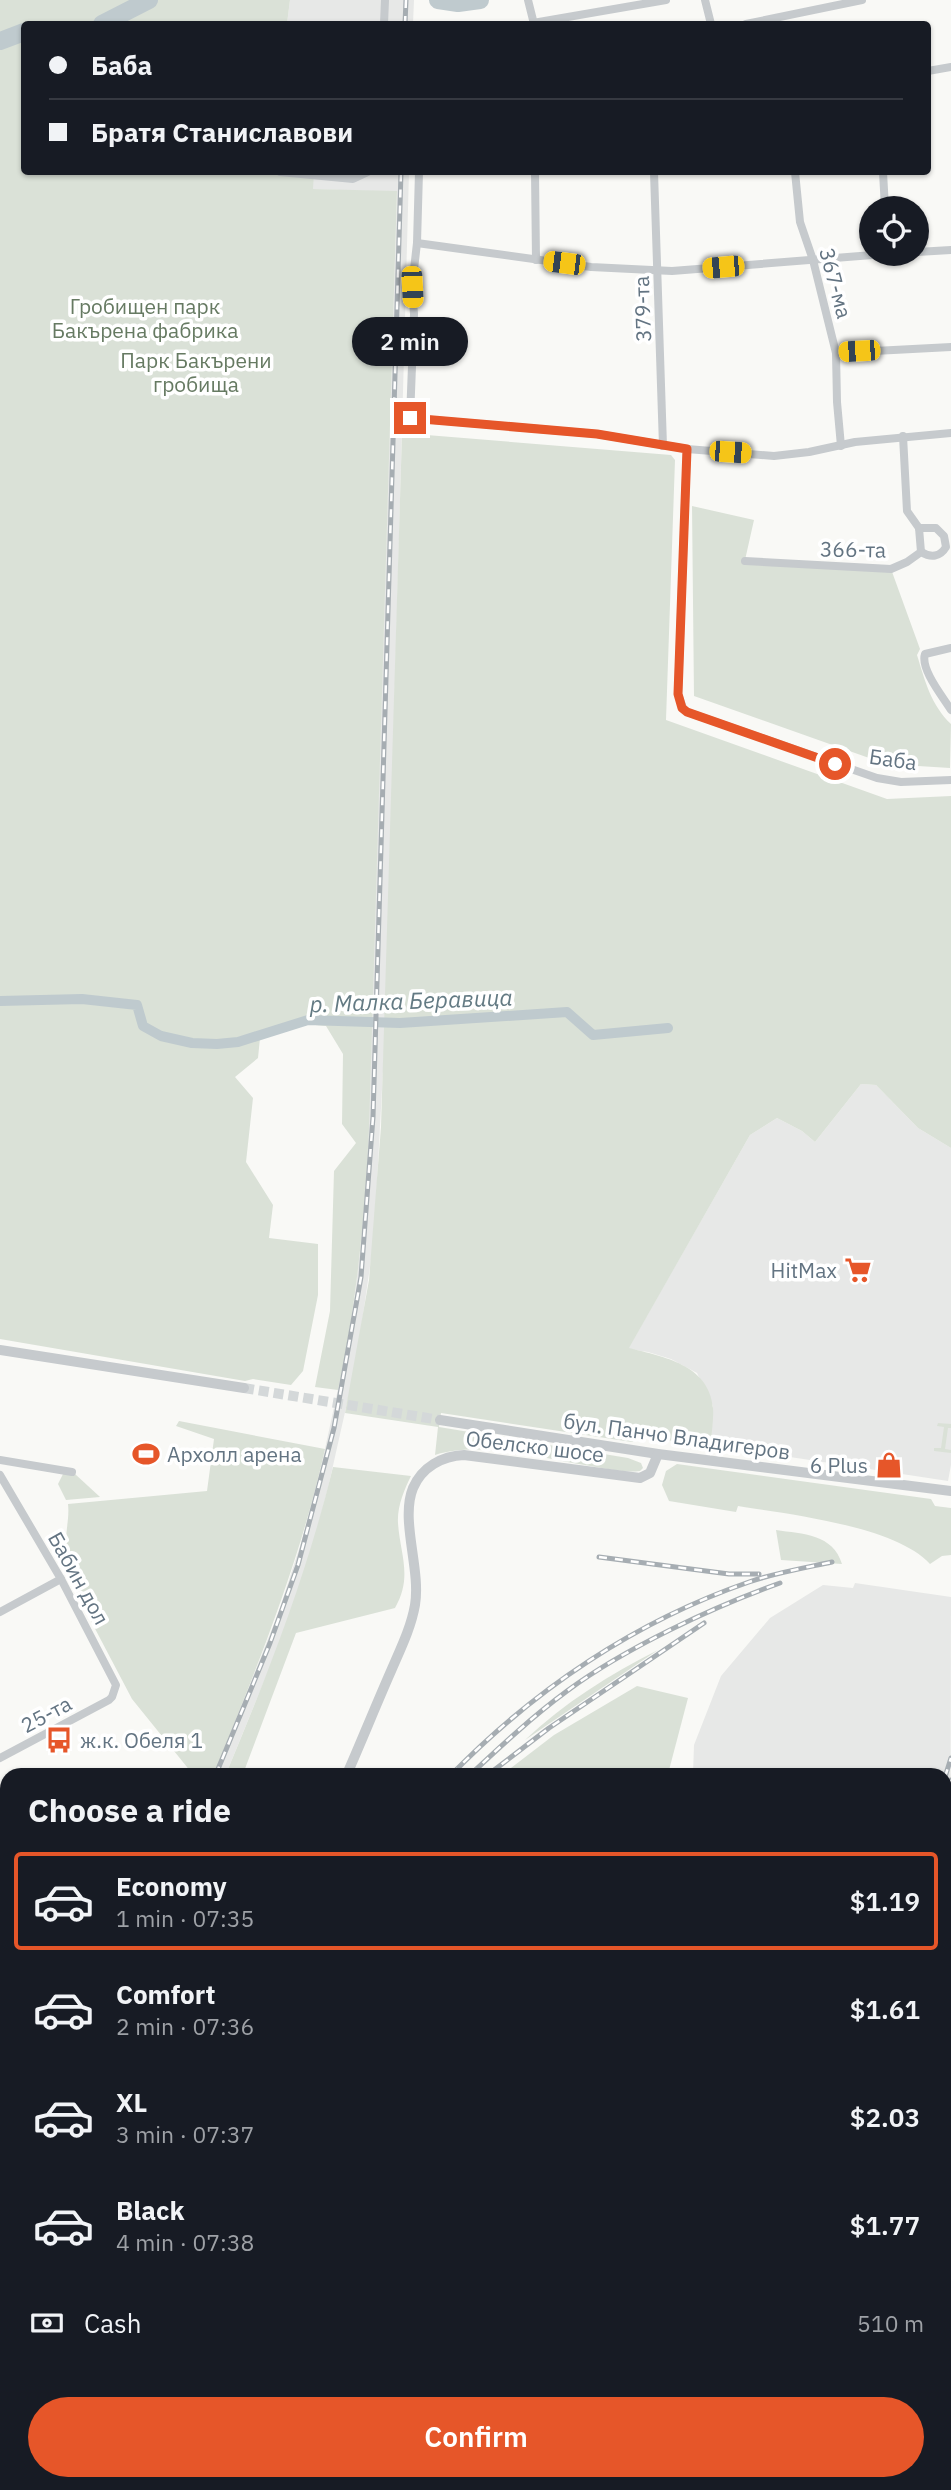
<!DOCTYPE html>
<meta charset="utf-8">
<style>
body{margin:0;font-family:"IBM Plex Sans",sans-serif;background:#242831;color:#f1f3f6;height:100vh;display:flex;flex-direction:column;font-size:26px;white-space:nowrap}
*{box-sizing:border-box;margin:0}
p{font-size:23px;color:#9ea1a6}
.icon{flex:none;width:38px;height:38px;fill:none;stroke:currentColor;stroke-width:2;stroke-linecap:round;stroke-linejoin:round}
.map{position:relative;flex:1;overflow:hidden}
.details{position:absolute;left:0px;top:1768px;width:952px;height:723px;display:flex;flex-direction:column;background:#171b24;border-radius:21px 21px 0 0;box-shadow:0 2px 5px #0004}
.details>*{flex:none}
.guide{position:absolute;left:21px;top:21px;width:910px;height:154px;border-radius:7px;box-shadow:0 2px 5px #0004;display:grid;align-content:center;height:154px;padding:0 28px;background:#171b24}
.controls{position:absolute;left:859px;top:196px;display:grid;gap:14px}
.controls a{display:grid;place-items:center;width:70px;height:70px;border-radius:50%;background:#171b24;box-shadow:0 2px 5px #0004;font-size:35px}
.end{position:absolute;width:32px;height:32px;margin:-16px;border:9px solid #e65629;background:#fff;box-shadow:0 0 0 4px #fff}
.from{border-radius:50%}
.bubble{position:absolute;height:49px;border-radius:24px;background:#171b24;box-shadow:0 2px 5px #0004;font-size:23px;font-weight:600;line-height:49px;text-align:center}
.car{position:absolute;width:21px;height:42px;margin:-21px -10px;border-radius:9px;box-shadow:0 0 5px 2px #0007;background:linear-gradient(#f5c518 24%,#345 0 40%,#f5c518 0 76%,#345 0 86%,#f5c518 0)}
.guide b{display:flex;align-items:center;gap:24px;height:66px;font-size:26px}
.guide b+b{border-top:2px solid #363941}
.guide i{width:18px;height:18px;background:#f1f3f6}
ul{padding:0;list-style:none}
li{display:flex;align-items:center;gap:21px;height:98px;margin:0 14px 10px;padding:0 14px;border:4px solid transparent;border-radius:7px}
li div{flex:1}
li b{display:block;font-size:26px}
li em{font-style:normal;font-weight:600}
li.current{border-color:#e65629}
li>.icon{width:63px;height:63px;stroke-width:1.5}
h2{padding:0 28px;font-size:32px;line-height:84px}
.pay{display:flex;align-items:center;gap:18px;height:77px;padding:0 28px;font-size:26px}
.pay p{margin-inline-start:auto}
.primary-button{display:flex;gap:14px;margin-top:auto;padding:14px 28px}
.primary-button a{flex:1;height:80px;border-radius:42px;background:#e65629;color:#fff;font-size:28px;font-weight:600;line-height:80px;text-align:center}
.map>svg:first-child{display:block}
.built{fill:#e7e8e7}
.green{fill:#dae1d7}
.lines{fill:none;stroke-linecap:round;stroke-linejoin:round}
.canal{stroke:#bfcace;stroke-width:10}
.river{stroke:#bfcace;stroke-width:18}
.tertiary-tunnel{stroke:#d4d8d9;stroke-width:10;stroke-dasharray:10 5;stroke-linecap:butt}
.minor{stroke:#c6cacd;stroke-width:8}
.tertiary{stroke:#c6cacd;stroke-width:10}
.rail-casing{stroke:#a6adb2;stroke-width:5}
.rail{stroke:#fff;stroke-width:2.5;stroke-dasharray:8;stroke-linecap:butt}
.route{stroke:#e65629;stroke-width:9}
.labels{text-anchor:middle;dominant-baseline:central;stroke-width:7;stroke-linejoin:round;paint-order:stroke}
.street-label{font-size:21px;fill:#637482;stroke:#fff}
.park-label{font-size:21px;fill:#667a62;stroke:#fff}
.poi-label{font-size:21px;fill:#637482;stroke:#fff;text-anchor:end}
.water-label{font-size:23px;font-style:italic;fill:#637a83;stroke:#fff}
</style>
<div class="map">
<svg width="951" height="2490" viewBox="0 0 951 2490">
<rect width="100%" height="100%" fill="#f9f9f6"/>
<g class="built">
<path d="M290,0h124l-1,24h-126z"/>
<path d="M314,172h95l-23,842 -12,225 -18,124 -28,125 -19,72 -24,70 -59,144h-12l64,-160 23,-71 17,-62 28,-129 8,-48 12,-111 31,-1001 -85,-3z"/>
<path d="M861,1084l15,1 42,43 33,20v317l-3,16 -158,-24 -3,-3v-6l-5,-2 -8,-1 -1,7 -8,3 -54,-8 2,-41 -16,-33 -26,-14 -23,-7 -20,-3 122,-214 27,-17 25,13 13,11z"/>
<path d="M855,1583l96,14 -2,893h-295l1,-7h290v-709h-252l1,-29 27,-69 49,-58 53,-33 30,3z"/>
<path d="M7,2282v28l-7,19v-30z"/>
</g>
<g class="green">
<path d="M0,0h290l-3,24h-263v148h290l-1,17 84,2 -28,937c-4,88 -12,175 -31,262l-23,-3 15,-76 4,-140 22,-28 -14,-19 1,-70 -17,-28 -21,-2 -45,14 -2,20 -23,19 18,21 -7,64 27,43 -4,33 49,6v51l-15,76 -12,14 -38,-6 -8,2 -245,-42z"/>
<path d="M402,433l269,22 4,5 -9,260 221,79 64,-3v352l-33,-20 -42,-43 -15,-1 -46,58 -13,-11 -25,-13 -27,17 -121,213c34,9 80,16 84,60 1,12 -2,26 -2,39l-69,-11 -10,6 -191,-29 -2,14 189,31 13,5 2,5 -3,3c-14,2 -30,-2 -44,-4 -48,-7 -114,-27 -161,-12l3,-28 -93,-14 24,-133 12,-153z"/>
<path d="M692,506l62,14 -9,40 146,9 29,80 -3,6c8,26 14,50 34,69l-1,44 -64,-4 -192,-68z"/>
<path d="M179,1421l146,28c-25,113 -68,218 -111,325h-23v-2l-59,-73 -71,-135 7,-11c-5,-16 2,-32 0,-49l139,-13 7,-52 -38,-13z"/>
<path d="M938,1423l13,1v4h-3l-3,21 6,1v3l-17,-2v-3h7l3,-21 -7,-1z"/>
<path d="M677,1464l254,35 4,7 16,2v47l-9,1 -12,8c-34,-38 -142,-50 -192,-58l-2,6 -67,-11 -7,-16 4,-14z"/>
<path d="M333,1467l78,9c-7,14 -14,31 -13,47 2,31 15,54 -3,85l-99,25 -53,141h-17c42,-100 81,-200 107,-307z"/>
<path d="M63,1474h12l25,23 -34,3 -8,-16z"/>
<path d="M776,1530c27,4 57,4 66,34l-61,-4z"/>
<path d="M658,1650l-133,90c39,-37 85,-66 133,-90z"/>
<path d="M637,1686l51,12 -20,76h-165l51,-39z"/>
<path d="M951,1822v196l-6,-1v-182z"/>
<path d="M945,2140l6,1v109h-2l1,-27 -5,-17z"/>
<path d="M7,2164v66l-7,2v-61z"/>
</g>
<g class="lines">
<path class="canal" d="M0,1001l82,-2 55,6 6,21 18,10 31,7 25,1 21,-2 70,-22 92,3 167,-11 26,23 75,-7"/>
<g class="river">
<path d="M438,0l20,3 22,-3"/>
<path d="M102,24l47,-24"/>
<path d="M0,41l24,-9"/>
</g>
<path class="tertiary-tunnel" d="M244,1388l196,32"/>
<g class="minor">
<path d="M528,0l6,24"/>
<path d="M705,0l6,24"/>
<path d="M533,23l133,-23"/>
<path d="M384,24l1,-24"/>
<path d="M746,24l116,-24"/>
<path d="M928,71l23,-4"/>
<path d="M280,172l73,7 15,-7"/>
<path d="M419,172l-2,71 -5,44 2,27 -4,104 187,16 90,15 87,7 35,-4 46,-10 96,-9"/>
<path d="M535,172l1,88"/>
<path d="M654,172l9,274"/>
<path d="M795,172l5,50 13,38 23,93 1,49 4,44"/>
<path d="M883,172l2,36"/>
<path d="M417,243l174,24 81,4 213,-17"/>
<path d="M917,252l34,-2"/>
<path d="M836,353l115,-6"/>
<path d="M687,449l-9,245 5,14 4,4 190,66 24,4 50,-2"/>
<path d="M919,528h17l8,8 2,11c-6,10 -15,11 -25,5"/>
<path d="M745,561l146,8 16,-7 14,-10 -2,-24 -12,-17 -4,-75"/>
<path d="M951,648l-26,6c-5,15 18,43 26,56"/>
<path d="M0,1460l72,12"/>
<path d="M0,1475l61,104 55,106 -4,12 -3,3 -109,58"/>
<path d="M0,1612l61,-33"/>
<path d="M0,1903l7,-2"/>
<path d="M0,2055l7,-2"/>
<path d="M0,2160l7,-7"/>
<path d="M328,2483l47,7"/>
<path d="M50,2490l12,-7"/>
<path d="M167,2490l1,-7"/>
<path d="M242,2490l1,-7"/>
<path d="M597,2490l1,-7"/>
</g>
<g class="tertiary">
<path d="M0,1350l244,38"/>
<path d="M440,1420l218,34 293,37"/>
<path d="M347,1774c15,-34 29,-69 44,-103 9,-21 20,-43 24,-66 6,-36 -15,-85 -2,-117 9,-21 29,-32 51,-33l176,23 10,-5 8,-19"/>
<path d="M0,2237l7,-2"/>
</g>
<g class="rail-casing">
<g id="rail">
<path d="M405,24l1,-24"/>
<path d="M599,1557l130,17h30"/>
<path d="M216,1774l54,-131 28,-78 36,-137 27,-151 12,-160 28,-945"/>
<path d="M452,1774c83,-85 184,-153 297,-192 26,-9 55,-14 83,-20"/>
<path d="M471,1774c31,-29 62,-58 96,-83 58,-43 146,-84 213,-108"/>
<path d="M489,1774l60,-46 155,-105"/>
<path d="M945,1777l6,-19"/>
<path d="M945,1799l6,-19"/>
<path d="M0,2323l7,-18"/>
<path d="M0,2455l7,-6"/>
<path d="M634,2490l3,-7"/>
</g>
</g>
<use href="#rail" class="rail"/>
</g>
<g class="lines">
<path class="route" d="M410,418l187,16 90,15 -9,245 4,14 5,4 148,52"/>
</g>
<defs>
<g id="supermarket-bare" transform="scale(2.1)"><path d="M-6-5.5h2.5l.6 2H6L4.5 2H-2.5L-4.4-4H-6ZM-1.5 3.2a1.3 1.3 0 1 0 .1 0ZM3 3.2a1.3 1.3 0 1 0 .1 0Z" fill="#e65629" stroke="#fff" stroke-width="2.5" paint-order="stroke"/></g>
<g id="stadium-bare" transform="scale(2.1)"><path d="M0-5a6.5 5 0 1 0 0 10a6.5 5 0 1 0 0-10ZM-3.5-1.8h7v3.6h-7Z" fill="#e65629" stroke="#fff" stroke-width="2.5" paint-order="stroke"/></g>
<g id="shop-bare" transform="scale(2.1)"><path d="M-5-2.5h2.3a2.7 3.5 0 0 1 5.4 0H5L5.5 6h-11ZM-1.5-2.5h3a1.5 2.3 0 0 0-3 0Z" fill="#e65629" stroke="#fff" stroke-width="2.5" paint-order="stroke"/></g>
<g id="bus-bare" transform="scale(2.1)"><path d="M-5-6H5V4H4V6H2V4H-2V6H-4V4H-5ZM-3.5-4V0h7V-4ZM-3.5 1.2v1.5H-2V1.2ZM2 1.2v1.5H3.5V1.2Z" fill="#e65629" stroke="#fff" stroke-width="2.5" paint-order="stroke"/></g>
</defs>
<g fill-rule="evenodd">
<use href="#supermarket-bare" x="858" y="1270"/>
<use href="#stadium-bare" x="146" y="1454"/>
<use href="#shop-bare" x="889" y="1465"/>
<use href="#bus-bare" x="59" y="1740"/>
</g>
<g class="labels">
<g class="street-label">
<text transform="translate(836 283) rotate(75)">367-ма</text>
<text transform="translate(642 309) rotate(-92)">379-та</text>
<text transform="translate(853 549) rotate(1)">366-та</text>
<text transform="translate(893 759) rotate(8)">Баба</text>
<text transform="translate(677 1436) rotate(8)">бул. Панчо Владигеров</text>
<text transform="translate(535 1446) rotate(7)">Обелско шосе</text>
<text transform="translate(79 1578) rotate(61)">Бабин дол</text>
<text transform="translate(46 1714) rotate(-28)">25-та</text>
</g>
<g class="park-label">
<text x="145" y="306">Гробищен парк<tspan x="145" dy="24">Бакърена фабрика</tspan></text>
<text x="196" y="360">Парк Бакърени<tspan x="196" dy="24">гробища</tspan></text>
</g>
<g class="poi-label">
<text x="837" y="1270">HitMax</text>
<text x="167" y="1454" text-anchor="start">Архолл арена</text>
<text x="868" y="1465">6 Plus</text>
<text x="80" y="1740" text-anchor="start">ж.к. Обеля 1</text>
</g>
<g class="water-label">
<text transform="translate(411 1000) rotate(-2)">р. Малка Беравица</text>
</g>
</g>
</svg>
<div class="controls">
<a><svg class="icon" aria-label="locate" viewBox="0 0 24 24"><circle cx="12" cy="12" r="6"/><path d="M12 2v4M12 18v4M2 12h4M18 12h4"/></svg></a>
</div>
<i class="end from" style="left:835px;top:764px"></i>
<i class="end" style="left:410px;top:418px"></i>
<div class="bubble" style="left:352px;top:317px;width:116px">2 min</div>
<i class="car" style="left:564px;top:263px;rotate:277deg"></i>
<i class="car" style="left:723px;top:267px;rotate:265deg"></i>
<i class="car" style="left:412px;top:287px;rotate:177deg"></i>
<i class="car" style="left:859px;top:351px;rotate:267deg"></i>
<i class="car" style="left:730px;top:452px;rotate:94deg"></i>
<div class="guide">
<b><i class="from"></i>Баба</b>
<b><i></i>Братя Станиславови</b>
</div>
<section class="details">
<h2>Choose a ride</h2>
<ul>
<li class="current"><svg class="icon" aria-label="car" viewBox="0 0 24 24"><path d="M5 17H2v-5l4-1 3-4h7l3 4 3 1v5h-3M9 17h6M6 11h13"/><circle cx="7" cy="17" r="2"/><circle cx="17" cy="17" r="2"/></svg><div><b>Economy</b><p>1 min · 07:35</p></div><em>$1.19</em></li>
<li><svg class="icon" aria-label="car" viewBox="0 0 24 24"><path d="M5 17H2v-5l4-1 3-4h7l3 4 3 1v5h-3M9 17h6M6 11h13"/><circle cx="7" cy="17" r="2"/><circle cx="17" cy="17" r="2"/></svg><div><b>Comfort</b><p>2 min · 07:36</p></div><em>$1.61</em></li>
<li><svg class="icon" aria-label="car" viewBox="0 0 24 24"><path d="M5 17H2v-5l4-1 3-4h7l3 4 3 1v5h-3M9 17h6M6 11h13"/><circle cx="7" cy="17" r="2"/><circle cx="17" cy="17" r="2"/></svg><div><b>XL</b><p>3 min · 07:37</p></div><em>$2.03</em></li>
<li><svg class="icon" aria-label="car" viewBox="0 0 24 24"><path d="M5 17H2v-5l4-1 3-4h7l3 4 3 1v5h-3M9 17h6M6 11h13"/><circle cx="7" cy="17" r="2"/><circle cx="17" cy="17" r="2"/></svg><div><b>Black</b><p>4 min · 07:38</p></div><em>$1.77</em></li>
</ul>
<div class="pay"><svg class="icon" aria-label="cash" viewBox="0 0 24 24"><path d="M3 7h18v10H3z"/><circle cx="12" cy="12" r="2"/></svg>Cash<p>510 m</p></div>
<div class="primary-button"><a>Confirm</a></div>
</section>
</div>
